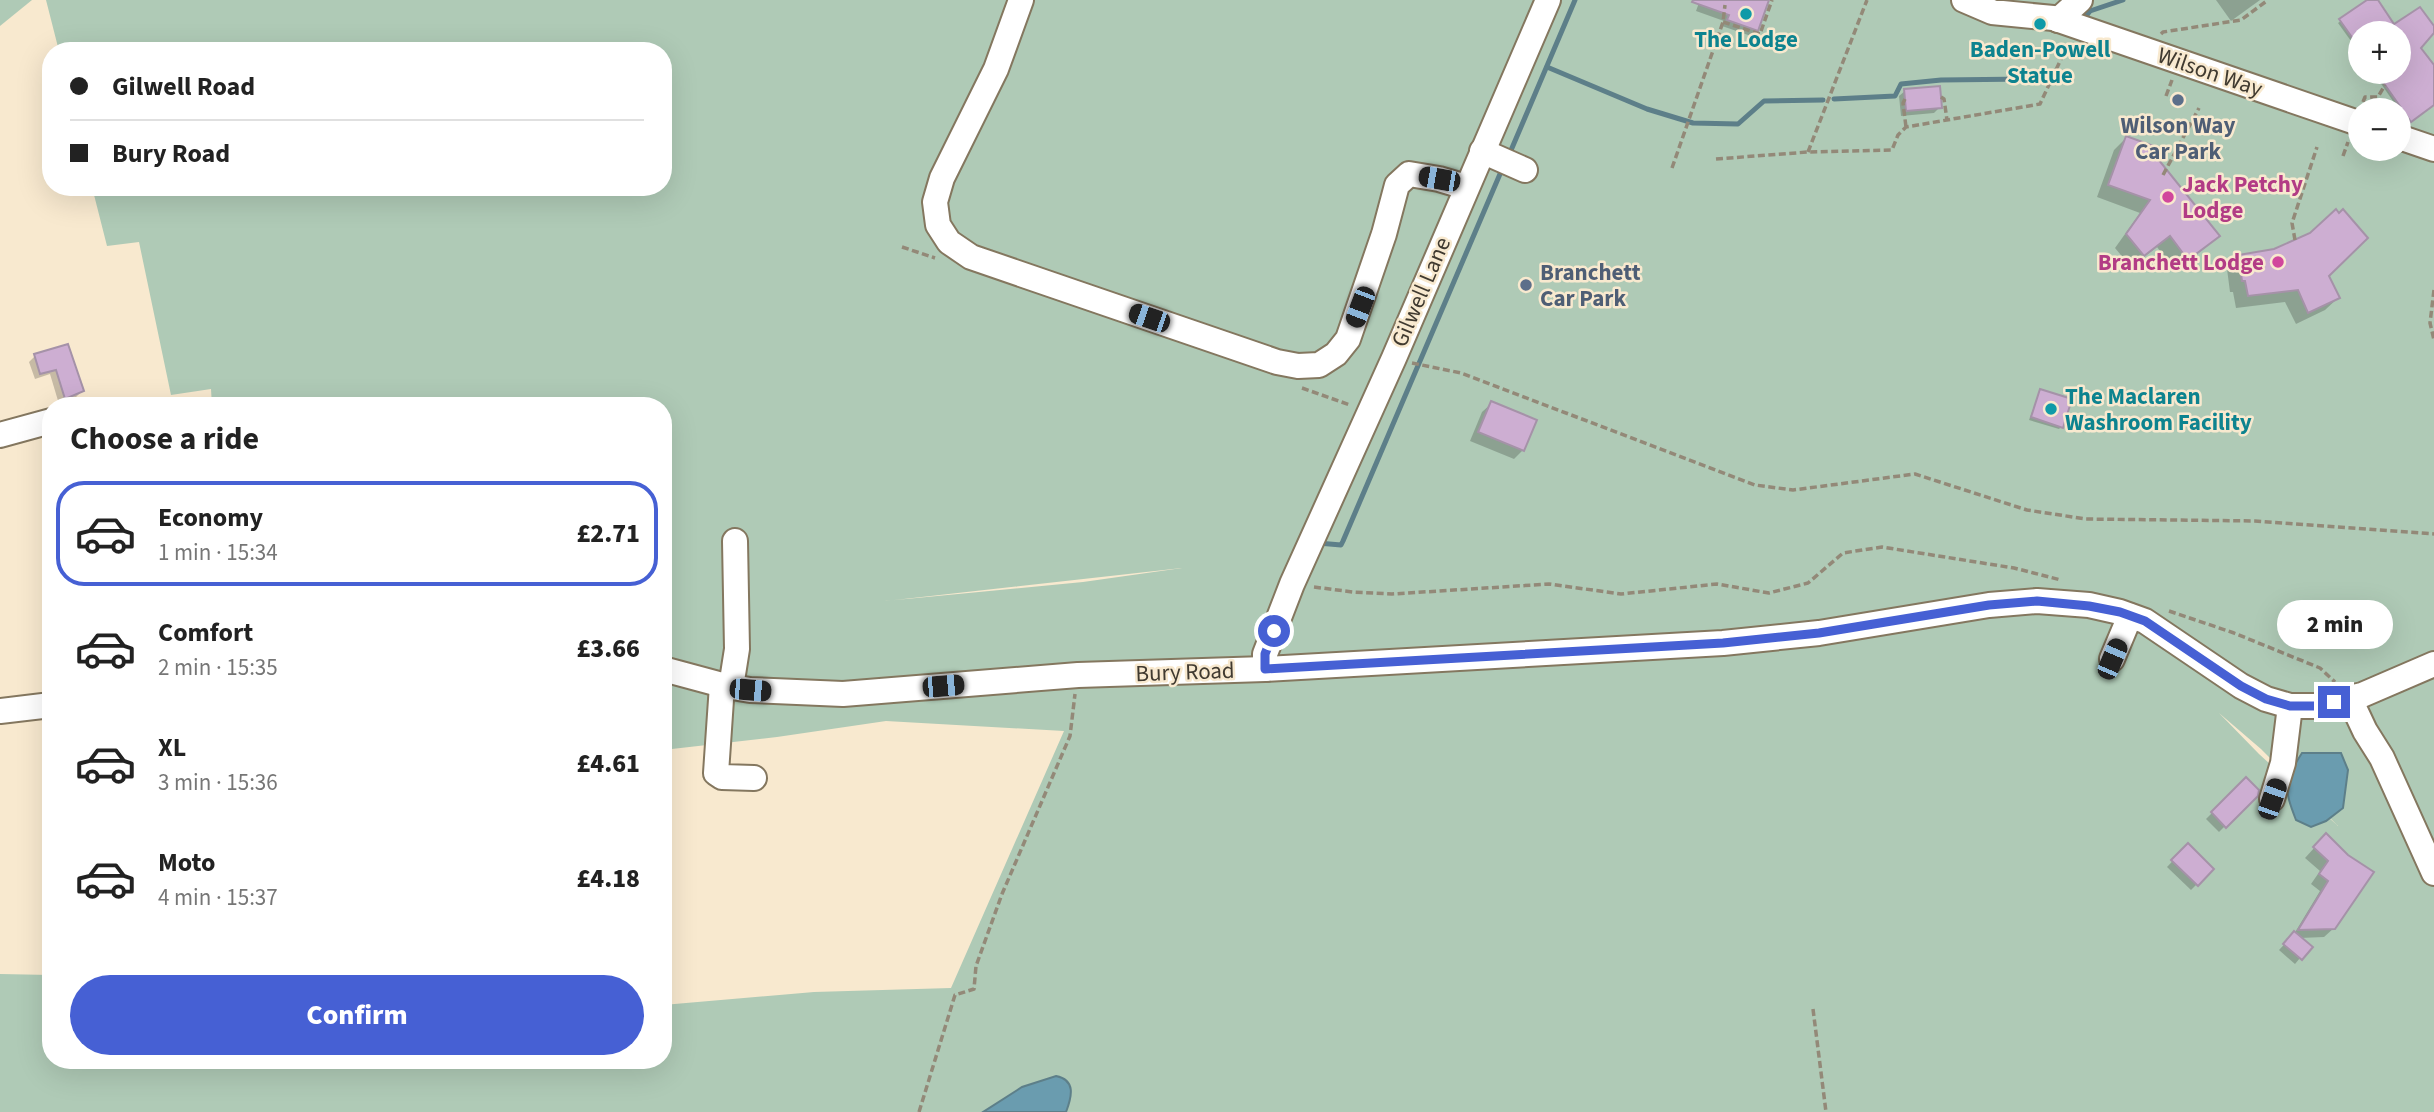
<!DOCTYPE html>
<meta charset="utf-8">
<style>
body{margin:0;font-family:"Source Sans 3",sans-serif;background:#f6f6f6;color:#222;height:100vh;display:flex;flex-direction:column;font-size:26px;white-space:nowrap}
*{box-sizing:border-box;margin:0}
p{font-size:23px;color:#767676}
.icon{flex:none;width:38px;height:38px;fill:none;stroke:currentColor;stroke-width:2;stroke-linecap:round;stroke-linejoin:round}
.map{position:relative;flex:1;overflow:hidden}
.drawer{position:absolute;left:42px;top:397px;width:630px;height:672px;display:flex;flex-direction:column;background:#fff;border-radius:28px;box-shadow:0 7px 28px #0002}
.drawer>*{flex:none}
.hud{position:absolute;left:42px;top:42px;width:630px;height:154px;border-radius:28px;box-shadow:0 7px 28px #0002;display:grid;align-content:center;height:154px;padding:0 28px;background:#fff}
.controls{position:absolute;left:2348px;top:21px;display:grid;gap:14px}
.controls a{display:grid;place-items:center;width:63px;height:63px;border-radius:50%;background:#fff;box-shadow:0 7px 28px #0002;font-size:35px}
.end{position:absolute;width:32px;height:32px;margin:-16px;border:9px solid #4660d4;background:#fff;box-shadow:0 0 0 4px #fff}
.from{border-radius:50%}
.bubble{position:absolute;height:49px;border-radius:24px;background:#fff;box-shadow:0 7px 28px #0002;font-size:23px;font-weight:800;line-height:49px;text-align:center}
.car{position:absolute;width:21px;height:42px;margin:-21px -10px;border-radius:9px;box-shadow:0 0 5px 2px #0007;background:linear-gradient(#222 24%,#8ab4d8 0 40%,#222 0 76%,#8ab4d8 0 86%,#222 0)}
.hud b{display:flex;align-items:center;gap:24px;height:66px;font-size:26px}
.hud b+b{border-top:2px solid #e0e0e0}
.hud i{width:18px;height:18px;background:#222}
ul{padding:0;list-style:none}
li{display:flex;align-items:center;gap:21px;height:105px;margin:0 14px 10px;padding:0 14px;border:4px solid transparent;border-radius:28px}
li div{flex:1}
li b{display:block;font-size:26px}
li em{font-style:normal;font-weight:800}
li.active{border-color:#4660d4}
li>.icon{width:63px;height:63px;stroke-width:1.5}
h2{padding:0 28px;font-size:32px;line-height:84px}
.cta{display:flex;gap:14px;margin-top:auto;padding:14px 28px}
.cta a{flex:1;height:80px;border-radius:42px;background:#4660d4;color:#fff;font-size:28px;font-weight:800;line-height:80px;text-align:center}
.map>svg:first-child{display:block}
.green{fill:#afcab6;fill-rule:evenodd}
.water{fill:#6a9caf;stroke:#5d7f89;stroke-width:2}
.shadow{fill:#0003}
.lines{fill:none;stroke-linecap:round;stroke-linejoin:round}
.stream{stroke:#5d7f89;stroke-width:5}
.building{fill:#cdaed2;stroke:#a592a8;stroke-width:2}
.minor-casing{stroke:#84775f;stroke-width:28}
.path{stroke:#938978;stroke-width:3.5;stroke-dasharray:7 3.5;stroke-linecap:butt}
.minor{stroke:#fff;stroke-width:24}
.route{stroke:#4660d4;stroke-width:9}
.culture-dot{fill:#0f9aa8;stroke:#f8e9cf;stroke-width:2.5}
.service-dot{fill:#5c6f8a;stroke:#f8e9cf;stroke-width:2.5}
.hotel-dot{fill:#d1479c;stroke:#f8e9cf;stroke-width:2.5}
.labels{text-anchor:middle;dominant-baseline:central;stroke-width:5;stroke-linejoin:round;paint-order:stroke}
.culture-label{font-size:23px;font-weight:bold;fill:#0d838f;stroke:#f8e9cf}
.street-label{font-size:23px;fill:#403a30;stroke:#f8e9cf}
.service-label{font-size:23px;font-weight:bold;fill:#4e5e75;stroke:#f8e9cf}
.hotel-label{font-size:23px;font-weight:bold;fill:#b23c85;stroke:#f8e9cf;text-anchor:start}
</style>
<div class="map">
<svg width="2434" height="1112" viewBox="0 0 2434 1112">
<rect width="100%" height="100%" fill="#f8e9cf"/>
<g class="green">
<path d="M0,0h32l-32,26z"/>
<path d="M46,0h2388v1112h-2434v-138l51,1v85h612v-55l151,-13 137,-4 113,-257 -178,-10 -109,16 -114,13v-344h-451l-1,-17 -40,6 -32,-153 -32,4 -15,-59h571v-136h-604zM2361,33h38v39h-38zM2361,110h38v39h-38zM1182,568l-99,14 -198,19h1zM2219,713l42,36 77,77 -79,-72z"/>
</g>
<g class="water">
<path d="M2302,753h39l7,17 -5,38 -17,13 -15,6 -15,-7c-12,-31 -13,-38 6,-67z"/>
<path d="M1056,1076c20,4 16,20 10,36h-83l39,-25z"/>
</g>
<g class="shadow">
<path d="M1700,0h67l-11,30 -5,6 -29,-10 2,-5 -28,-10z"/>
<path d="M2216,0h44l-29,21z"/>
<path d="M2370,0h5l19,27 40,2 -15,19 15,20v36l-26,19 -35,-51h26v-39h-38v22l-23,-32z"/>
<path d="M1905,91l35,16 -6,6 -33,3 -2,-20z"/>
<path d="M2126,138l30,21 61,77 -12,12 -30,22 -18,-23 -26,20 -16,-19 25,-35 -43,-16 17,-47z"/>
<path d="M2239,256l88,20 11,22 -13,12 -29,14 -11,-22 -49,6 -3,-16h-3l-3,-23z"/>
<path d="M67,346l15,45 -6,6 -17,7 -9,-30 -15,5 -6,-17 6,-6z"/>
<path d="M2040,391l21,36 -2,2 -30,-9z"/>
<path d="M1492,403l31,47 -9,9 -44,-18 12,-29z"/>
<path d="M2246,779l10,16 -37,37 -13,-13z"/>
<path d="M2326,835l8,93 -10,9 -24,1v20l-5,6 -16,-14 15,-16 26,-43 -9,-7 9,-13 -15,-13z"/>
<path d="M2188,845l24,24 -21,21 -24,-23z"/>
</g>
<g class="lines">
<g class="stream">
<path d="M2083,20l7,-9 33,-11"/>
<path d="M1547,67l100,42 46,14 45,1 26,-23 59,-1"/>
<path d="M1834,99l61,-3 6,-12 40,-4 87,-1"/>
<path d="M1509,155l66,-155"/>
<path d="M1318,543l23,2 2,-4 160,-374"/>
</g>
</g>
<g class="building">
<path d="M1693,0h76l-11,31 -31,-11 2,-5 -37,-13z"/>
<path d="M2367,0h11l16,24 26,-17 14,19v7l-13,15 13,17v40l-23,17 -35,-50h23v-39h-38v17l-22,-31z"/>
<path d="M1940,86l2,22 -36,3 -2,-22z"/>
<path d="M2126,136l36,13 -4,10 62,77 -32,24 -18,-24 -26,20 -18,-22 24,-34 -42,-15z"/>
<path d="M2336,209l3,4 4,-4 25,29 -39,38 11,22 -32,15 -10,-23 -50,6 -3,-15h-3l-4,-26 36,-6 36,-16z"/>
<path d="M68,344l16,47 -19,8 -9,-29 -16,4 -6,-20z"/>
<path d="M2040,389l32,10 -9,29 -32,-11z"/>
<path d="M1491,401l46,19 -13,31 -46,-19z"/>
<path d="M2246,777l13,13 -1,6 -32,32 -15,-16z"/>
<path d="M2326,833l22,22 26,17 -39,57 -37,1 30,-49 -9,-7 9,-13 -15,-14z"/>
<path d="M2188,843l26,26 -16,17 -27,-26z"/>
<path d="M2294,931l19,16 -11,13 -19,-16z"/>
</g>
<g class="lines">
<g class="minor-casing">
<g id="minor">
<path d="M1021,0l-25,69 -54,109 -7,24 3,23 11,17 22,15 306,105 21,4 21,-1 17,-11 12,-15 36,-105 13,-49 12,-11 30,5 27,8"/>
<path d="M1964,0l28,12 61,6 308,106"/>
<path d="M2058,20l22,-20"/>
<path d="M2399,137l35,12"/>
<path d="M1482,151l43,19"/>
<path d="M0,435l51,-14"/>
<path d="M2112,659l18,-43"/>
<path d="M663,669l63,17 24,4 93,4 235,-19 187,-6 458,-26 96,-10 170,-28 48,-4 52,4 31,7 25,9 96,65 25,13 24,7h27l45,-11 72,-31"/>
<path d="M1265,669v-15l27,-70 102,-226 154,-358"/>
<path d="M722,685l-6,88 6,4 32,1"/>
<path d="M731,687l6,-38 -2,-108"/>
<path d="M2350,699l15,32 17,27 52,115"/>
<path d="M0,711l51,-6"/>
<path d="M2272,799l11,-36 7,-57"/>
</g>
</g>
<g class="path">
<path d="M1723,22l37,12 12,-34"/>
<path d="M2161,34l2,-2 78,-12 27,-20"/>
<path d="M2166,96l6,-16"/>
<path d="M1941,97l3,2 3,21"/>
<path d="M1905,99l-2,4 3,24"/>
<path d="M2363,102l2,-5h13l7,-12"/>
<path d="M1808,152l59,-152"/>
<path d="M2343,156l5,-14"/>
<path d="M1716,159l92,-7 84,-2 6,-15 8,-8 134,-23 22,-47"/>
<path d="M1672,168l51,-146 2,-17"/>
<path d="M2163,175l36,-67"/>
<path d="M2295,240l-3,-17 25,-76"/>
<path d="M902,247l33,11"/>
<path d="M2434,290l-4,33 4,17"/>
<path d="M1412,363l49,10 294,112 38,5 122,-16 112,36 59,9 169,2 179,13"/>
<path d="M1302,388l48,17"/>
<path d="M1314,587l39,5 39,2 157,-10 72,10 96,-10 52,9 39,-10 35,-30 39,-6 132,21 47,12"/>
<path d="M2169,611l65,22 86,35 15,14"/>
<path d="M1813,1009l13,103"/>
<path d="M919,1112l36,-117 19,-6 2,-23 26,-72 68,-158 5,-42"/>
</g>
<use href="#minor" class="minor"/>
</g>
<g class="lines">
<path class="route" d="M1274,631l-9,23v15l458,-26 96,-10 170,-28 48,-4 52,5 31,6 25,9 96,65 25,13 24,7h27l17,-4"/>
</g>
<g class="culture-dot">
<circle cx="1746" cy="14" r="7"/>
<circle cx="2040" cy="24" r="7"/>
<circle cx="2051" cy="409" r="7"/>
</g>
<g class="service-dot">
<circle cx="2178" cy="100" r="7"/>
<circle cx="1526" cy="285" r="7"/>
</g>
<g class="hotel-dot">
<circle cx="2168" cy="197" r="7"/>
<circle cx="2278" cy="262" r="7"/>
</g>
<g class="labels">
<g class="culture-label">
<text x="1746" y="39">The Lodge</text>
<text x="2040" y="49">Baden-Powell<tspan x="2040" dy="26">Statue</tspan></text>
<text x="2065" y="396" text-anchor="start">The Maclaren<tspan x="2065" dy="26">Washroom Facility</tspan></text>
</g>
<g class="street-label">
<text transform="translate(2210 72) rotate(19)">Wilson Way</text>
<text transform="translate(1421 292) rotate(-67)">Gilwell Lane</text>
<text transform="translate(1185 672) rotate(-2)">Bury Road</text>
</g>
<g class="service-label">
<text x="2178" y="125">Wilson Way<tspan x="2178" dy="26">Car Park</tspan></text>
<text x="1540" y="272" text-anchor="start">Branchett<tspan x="1540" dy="26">Car Park</tspan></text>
</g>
<g class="hotel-label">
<text x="2182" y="184">Jack Petchy<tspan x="2182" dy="26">Lodge</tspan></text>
<text x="2264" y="262" text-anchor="end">Branchett Lodge</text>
</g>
</g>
</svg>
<div class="controls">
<a>+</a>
<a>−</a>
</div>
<i class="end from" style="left:1274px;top:631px"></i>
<i class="end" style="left:2334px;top:702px"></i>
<div class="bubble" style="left:2277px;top:600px;width:116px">2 min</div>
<i class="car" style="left:1439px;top:179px;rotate:280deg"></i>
<i class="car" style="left:1360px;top:307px;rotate:201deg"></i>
<i class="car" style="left:1149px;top:318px;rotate:289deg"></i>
<i class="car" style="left:2112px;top:659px;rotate:23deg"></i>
<i class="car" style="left:943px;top:686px;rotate:85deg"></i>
<i class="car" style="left:750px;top:690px;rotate:95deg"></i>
<i class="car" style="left:2272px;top:799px;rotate:19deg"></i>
<div class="hud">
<b><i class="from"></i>Gilwell Road</b>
<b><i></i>Bury Road</b>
</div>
<section class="drawer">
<h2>Choose a ride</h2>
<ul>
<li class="active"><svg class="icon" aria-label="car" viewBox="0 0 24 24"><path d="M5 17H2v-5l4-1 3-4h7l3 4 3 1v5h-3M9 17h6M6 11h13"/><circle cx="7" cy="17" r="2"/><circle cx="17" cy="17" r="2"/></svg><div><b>Economy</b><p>1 min · 15:34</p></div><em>£2.71</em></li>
<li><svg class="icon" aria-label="car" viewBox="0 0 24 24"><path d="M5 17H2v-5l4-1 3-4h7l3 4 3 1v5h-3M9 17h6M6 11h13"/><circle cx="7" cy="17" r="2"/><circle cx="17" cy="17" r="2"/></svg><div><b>Comfort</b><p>2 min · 15:35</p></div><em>£3.66</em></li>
<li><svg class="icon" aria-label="car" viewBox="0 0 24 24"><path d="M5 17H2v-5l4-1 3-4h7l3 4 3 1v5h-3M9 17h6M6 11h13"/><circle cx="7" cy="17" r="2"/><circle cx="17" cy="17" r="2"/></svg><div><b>XL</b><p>3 min · 15:36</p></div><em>£4.61</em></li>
<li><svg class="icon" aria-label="car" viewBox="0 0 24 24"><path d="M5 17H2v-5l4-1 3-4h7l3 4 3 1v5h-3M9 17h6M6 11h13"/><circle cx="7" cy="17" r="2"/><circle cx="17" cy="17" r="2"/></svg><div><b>Moto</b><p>4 min · 15:37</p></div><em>£4.18</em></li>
</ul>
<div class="cta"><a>Confirm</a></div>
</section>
</div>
